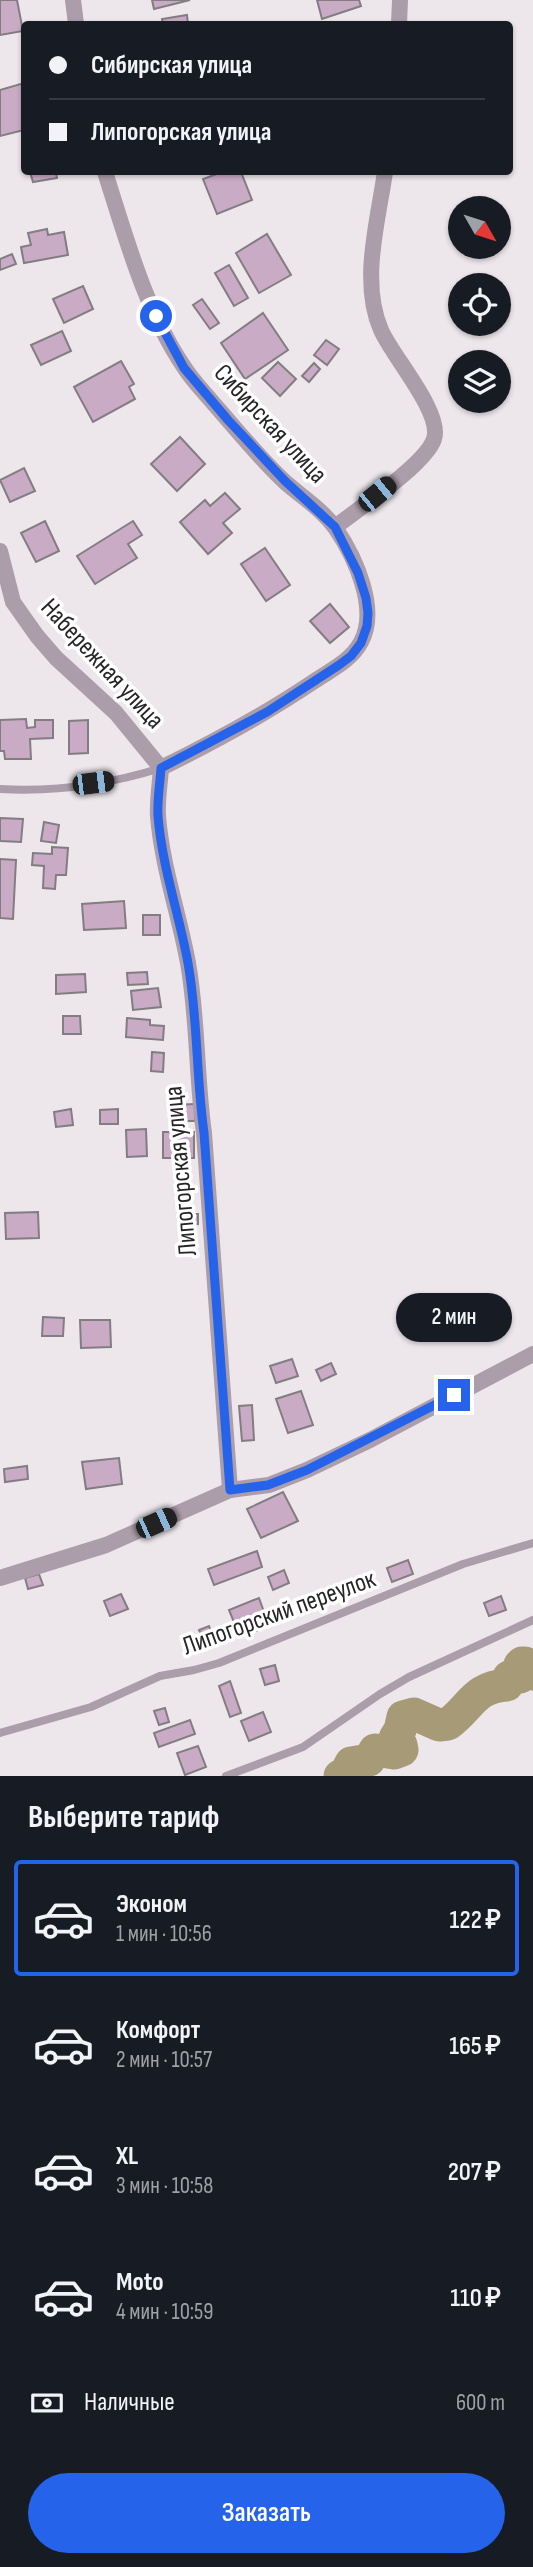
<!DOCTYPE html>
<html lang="ru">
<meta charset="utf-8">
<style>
body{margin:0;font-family:"Sofia Sans Condensed",sans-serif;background:#20242c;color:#f1f3f6;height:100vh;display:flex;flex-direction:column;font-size:26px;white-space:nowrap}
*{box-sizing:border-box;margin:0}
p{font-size:23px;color:#9ea1a6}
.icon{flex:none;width:38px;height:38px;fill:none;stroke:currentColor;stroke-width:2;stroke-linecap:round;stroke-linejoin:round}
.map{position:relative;height:1776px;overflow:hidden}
.drawer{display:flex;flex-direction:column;background:#171b24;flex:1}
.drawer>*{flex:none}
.top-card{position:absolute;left:21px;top:21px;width:492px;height:154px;border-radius:7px;box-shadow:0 2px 5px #0004;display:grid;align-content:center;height:154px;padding:0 28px;background:#171b24}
.needle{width:46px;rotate:129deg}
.controls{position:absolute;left:448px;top:196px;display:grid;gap:14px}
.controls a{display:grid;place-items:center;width:63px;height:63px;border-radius:50%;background:#171b24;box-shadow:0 2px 5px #0004;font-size:35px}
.end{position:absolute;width:32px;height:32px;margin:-16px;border:9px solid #2563eb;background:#fff;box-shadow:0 0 0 4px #fff}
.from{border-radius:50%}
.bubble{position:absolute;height:49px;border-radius:24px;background:#171b24;box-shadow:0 2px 5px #0004;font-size:23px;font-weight:600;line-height:49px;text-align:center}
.car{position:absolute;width:21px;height:42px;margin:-21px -10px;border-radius:9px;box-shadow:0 0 5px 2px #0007;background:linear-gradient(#222 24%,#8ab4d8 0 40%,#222 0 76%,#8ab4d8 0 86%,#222 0)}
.top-card b{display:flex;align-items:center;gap:24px;height:66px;font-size:26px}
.top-card b+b{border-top:2px solid #363941}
.top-card i{width:18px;height:18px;background:#f1f3f6}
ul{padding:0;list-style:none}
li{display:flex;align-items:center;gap:21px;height:116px;margin:0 14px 10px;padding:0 14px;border:4px solid transparent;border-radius:7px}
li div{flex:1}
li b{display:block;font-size:26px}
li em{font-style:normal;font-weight:600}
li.on{border-color:#2563eb}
li>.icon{width:63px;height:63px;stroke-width:1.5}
h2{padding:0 28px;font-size:32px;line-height:84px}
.pay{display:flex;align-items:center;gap:18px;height:77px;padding:0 28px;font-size:26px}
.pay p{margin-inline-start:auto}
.primary-button{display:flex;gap:14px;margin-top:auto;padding:14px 28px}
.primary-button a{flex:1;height:80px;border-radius:42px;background:#2563eb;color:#fff;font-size:28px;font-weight:600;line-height:80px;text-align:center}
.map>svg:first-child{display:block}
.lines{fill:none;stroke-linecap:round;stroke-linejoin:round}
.river{stroke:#a69b76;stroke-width:33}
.building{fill:#caabc6;stroke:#827d81;stroke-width:2}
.lane{stroke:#ab9da9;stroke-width:8}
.street{stroke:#ab9da9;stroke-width:16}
.route{stroke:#2563eb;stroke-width:9}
.labels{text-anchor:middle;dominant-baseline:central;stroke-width:7;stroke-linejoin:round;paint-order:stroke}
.street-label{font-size:26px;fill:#262426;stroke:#fff}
</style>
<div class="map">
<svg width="533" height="1776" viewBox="0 0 533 1776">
<rect width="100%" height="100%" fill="#ede7ec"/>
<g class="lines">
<path class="river" d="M340,1776l6,-3 5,-10 18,-3 6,-10 19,3 8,-3 -1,-5 -6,-7 5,-8 3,-13 11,-3 25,11 9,-1c23,-17 26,-37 59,-39l2,-8h11v-12l2,-2h3l8,11"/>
</g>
<g class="building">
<path d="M0,0h17l6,31 -23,4z"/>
<path d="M152,0h38l-36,9z"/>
<path d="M317,0h42l2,6 -39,13z"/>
<path d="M187,15l1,9h-25l-1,-5z"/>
<path d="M24,83v47l-24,6v-46z"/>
<path d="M30,172h26l1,6 -24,4z"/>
<path d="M222,172h19l11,28 -35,14 -14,-35z"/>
<path d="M47,229l1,6 16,-3 4,23 -44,8 -3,-16 10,-2 -3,-12z"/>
<path d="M267,234l24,41 -32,18 -23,-40z"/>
<path d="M12,254l4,10 -16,6v-11z"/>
<path d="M229,265l19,33 -14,8 -19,-33z"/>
<path d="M83,286l10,23 -29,14 -11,-24z"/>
<path d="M202,299l17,24 -9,6 -17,-24z"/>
<path d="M263,313l25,37 -43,29 -24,-36z"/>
<path d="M62,331l9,20 -30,14 -10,-20z"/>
<path d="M326,340l13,9 -12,16 -13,-10z"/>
<path d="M121,361l13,23 -5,3 6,12 -42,23 -19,-35z"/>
<path d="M278,362l18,17 -16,17 -18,-18z"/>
<path d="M314,363l6,6 -11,13 -7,-6z"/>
<path d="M180,437l25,27 -28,27 -26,-27z"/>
<path d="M24,468l11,23 -25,11 -10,-22z"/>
<path d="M225,493l15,16 -17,14 9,10 -24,21 -28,-32 25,-22 5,6z"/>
<path d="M45,521l14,30 -23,11 -15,-29z"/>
<path d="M133,521l9,14 -14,9 9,14 -42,26 -18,-28z"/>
<path d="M265,548l25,37 -24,16 -25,-37z"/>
<path d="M330,604l19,23 -19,16 -20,-22z"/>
<path d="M26,719l1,9 8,-1v-7h18v18l-23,1 1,20h-26l-1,-8h-4v-31z"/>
<path d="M88,720v33l-19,1v-33z"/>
<path d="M0,818l23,1 -2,23 -21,-1z"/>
<path d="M44,822l15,3 -3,18 -15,-2z"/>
<path d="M52,847l16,1 -2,27h-10l-1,14 -12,-1 1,-22 -12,-1 1,-12 19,1z"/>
<path d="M0,859l16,1 -3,59 -13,-1z"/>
<path d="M124,901l2,27 -42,2 -2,-26z"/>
<rect x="143" y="915" width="17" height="20"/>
<path d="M147,972l1,12 -20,1 -1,-12z"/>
<path d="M85,974l1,18 -30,2v-19z"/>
<path d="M158,988l3,19 -28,3 -2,-19z"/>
<path d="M63,1016h17l1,18h-18z"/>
<path d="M127,1018l23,2v5l14,1 -1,14 -37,-3z"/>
<path d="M152,1052l12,1 -1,19 -12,-1z"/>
<path d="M195,1104v17h-24l-1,-16z"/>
<path d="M71,1109l2,16 -17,2 -2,-15z"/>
<path d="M118,1109v15h-18v-14z"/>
<path d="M146,1129l1,27 -20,1 -1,-27z"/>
<rect x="163" y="1132" width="31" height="26"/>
<path d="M38,1212l1,26 -33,1 -1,-26z"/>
<path d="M179,1214h19v10l-19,1z"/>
<path d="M43,1317l21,1 -1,18h-21z"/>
<path d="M80,1320h30l1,27 -30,1z"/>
<path d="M292,1359l6,17 -22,7 -6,-17z"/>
<path d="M331,1363l5,11 -15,7 -5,-11z"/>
<path d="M301,1391l12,34 -25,8 -12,-34z"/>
<path d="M252,1405l2,35 -12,1 -3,-35z"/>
<path d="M119,1458l3,26 -36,5 -4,-27z"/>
<path d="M27,1466l1,13 -23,3 -1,-13z"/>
<path d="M283,1492l15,29 -37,17 -14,-29z"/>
<path d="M257,1551l5,16 -48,18 -6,-16z"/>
<path d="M408,1560l5,14 -21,8 -5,-14z"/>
<path d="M284,1570l5,13 -16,7 -5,-13z"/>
<path d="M39,1574l4,11 -15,4 -3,-11z"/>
<path d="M121,1594l7,15 -18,7 -6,-15z"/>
<path d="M501,1596l5,14 -17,6 -5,-13z"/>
<path d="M259,1598l10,28 -29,11 -11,-27z"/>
<path d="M209,1626l5,14 -9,3 -6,-13z"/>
<path d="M275,1665l4,16 -14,4 -5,-16z"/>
<path d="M230,1681l11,32 -11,4 -11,-31z"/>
<path d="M165,1708l4,14 -10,3 -5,-14z"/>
<path d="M263,1712l8,20 -22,9 -8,-20z"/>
<path d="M190,1720l5,14 -36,13 -5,-14z"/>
<path d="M198,1746l8,21 -21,8 -8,-22z"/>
</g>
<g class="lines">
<g class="lane">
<path d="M0,789c53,3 110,-5 161,-21"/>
<path d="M0,1733l91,-26 69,-31 34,-6 25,-7 244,-99 70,-21"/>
<path d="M226,1776l77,-29 77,-53 29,-17 124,-57"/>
</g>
<g class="street">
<path d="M73,0l3,24"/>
<path d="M399,24l1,-24"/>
<path d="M105,172c21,66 40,137 79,195 8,13 20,25 30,37 23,26 46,55 71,78 17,15 38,28 51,47 19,28 43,80 25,113 -10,19 -32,29 -48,40 -49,33 -99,60 -152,86"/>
<path d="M335,527c23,-18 91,-63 99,-88 9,-26 -42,-83 -53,-109 -21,-48 -3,-109 4,-158"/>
<path d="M0,551l13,51 24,34 19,22 60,55 45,55"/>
<path d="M161,768c-1,16 -4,32 -3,48 4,50 21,98 30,147 10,56 8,113 16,170l26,357"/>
<path d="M0,1578l106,-33 124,-55 39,-5 38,-15 63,-30 163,-86"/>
</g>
</g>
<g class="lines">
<path class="route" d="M156,316l28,52 44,52 57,61 50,46 23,46 8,25 2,15 -1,13 -6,17 -10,13 -12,9 -72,47 -106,56c-1,16 -4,32 -3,48 4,50 21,98 30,147 10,56 8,113 16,170l26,357 38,-5 39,-15 147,-75"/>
</g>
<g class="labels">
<g class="street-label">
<text transform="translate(270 424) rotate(47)">Сибирская улица</text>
<text transform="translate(102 664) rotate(47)">Набережная улица</text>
<text transform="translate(181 1171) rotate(-95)">Липогорская улица</text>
<text transform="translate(279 1613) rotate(-20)">Липогорский переулок</text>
</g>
</g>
</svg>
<div class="controls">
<a><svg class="needle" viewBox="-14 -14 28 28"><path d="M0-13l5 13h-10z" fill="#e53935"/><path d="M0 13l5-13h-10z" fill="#9ea1a6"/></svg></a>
<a><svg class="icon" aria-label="locate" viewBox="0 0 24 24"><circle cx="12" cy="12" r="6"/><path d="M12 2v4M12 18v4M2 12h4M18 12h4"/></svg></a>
<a><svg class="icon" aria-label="layers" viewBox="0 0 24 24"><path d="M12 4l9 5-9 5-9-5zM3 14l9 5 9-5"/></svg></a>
</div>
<i class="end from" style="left:156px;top:316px"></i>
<i class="end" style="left:454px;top:1395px"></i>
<div class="bubble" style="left:396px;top:1293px;width:116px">2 мин</div>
<i class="car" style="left:377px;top:494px;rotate:51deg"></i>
<i class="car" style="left:93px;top:783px;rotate:83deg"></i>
<i class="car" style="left:156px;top:1523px;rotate:66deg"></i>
<div class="top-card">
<b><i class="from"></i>Сибирская улица</b>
<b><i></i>Липогорская улица</b>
</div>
</div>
<section class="drawer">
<h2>Выберите тариф</h2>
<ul>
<li class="on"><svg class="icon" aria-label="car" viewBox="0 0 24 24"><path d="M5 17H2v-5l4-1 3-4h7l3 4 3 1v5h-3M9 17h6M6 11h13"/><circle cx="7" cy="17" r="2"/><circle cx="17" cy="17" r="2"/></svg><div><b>Эконом</b><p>1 мин · 10:56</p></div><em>122 ₽</em></li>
<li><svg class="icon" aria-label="car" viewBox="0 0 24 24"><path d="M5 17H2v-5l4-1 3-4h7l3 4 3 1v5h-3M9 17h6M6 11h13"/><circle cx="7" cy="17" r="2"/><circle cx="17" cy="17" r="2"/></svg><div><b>Комфорт</b><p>2 мин · 10:57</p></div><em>165 ₽</em></li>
<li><svg class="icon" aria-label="car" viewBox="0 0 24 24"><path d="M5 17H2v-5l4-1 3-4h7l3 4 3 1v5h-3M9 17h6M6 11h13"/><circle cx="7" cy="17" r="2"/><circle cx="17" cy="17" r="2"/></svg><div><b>XL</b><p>3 мин · 10:58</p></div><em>207 ₽</em></li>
<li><svg class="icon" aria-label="car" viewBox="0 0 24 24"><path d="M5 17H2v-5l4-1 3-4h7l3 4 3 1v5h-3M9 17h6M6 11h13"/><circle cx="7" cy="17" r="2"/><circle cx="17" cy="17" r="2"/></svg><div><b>Moto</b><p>4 мин · 10:59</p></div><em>110 ₽</em></li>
</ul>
<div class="pay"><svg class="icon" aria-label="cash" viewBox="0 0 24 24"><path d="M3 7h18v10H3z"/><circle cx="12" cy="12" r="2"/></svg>Наличные<p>600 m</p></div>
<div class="primary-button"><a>Заказать</a></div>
</section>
